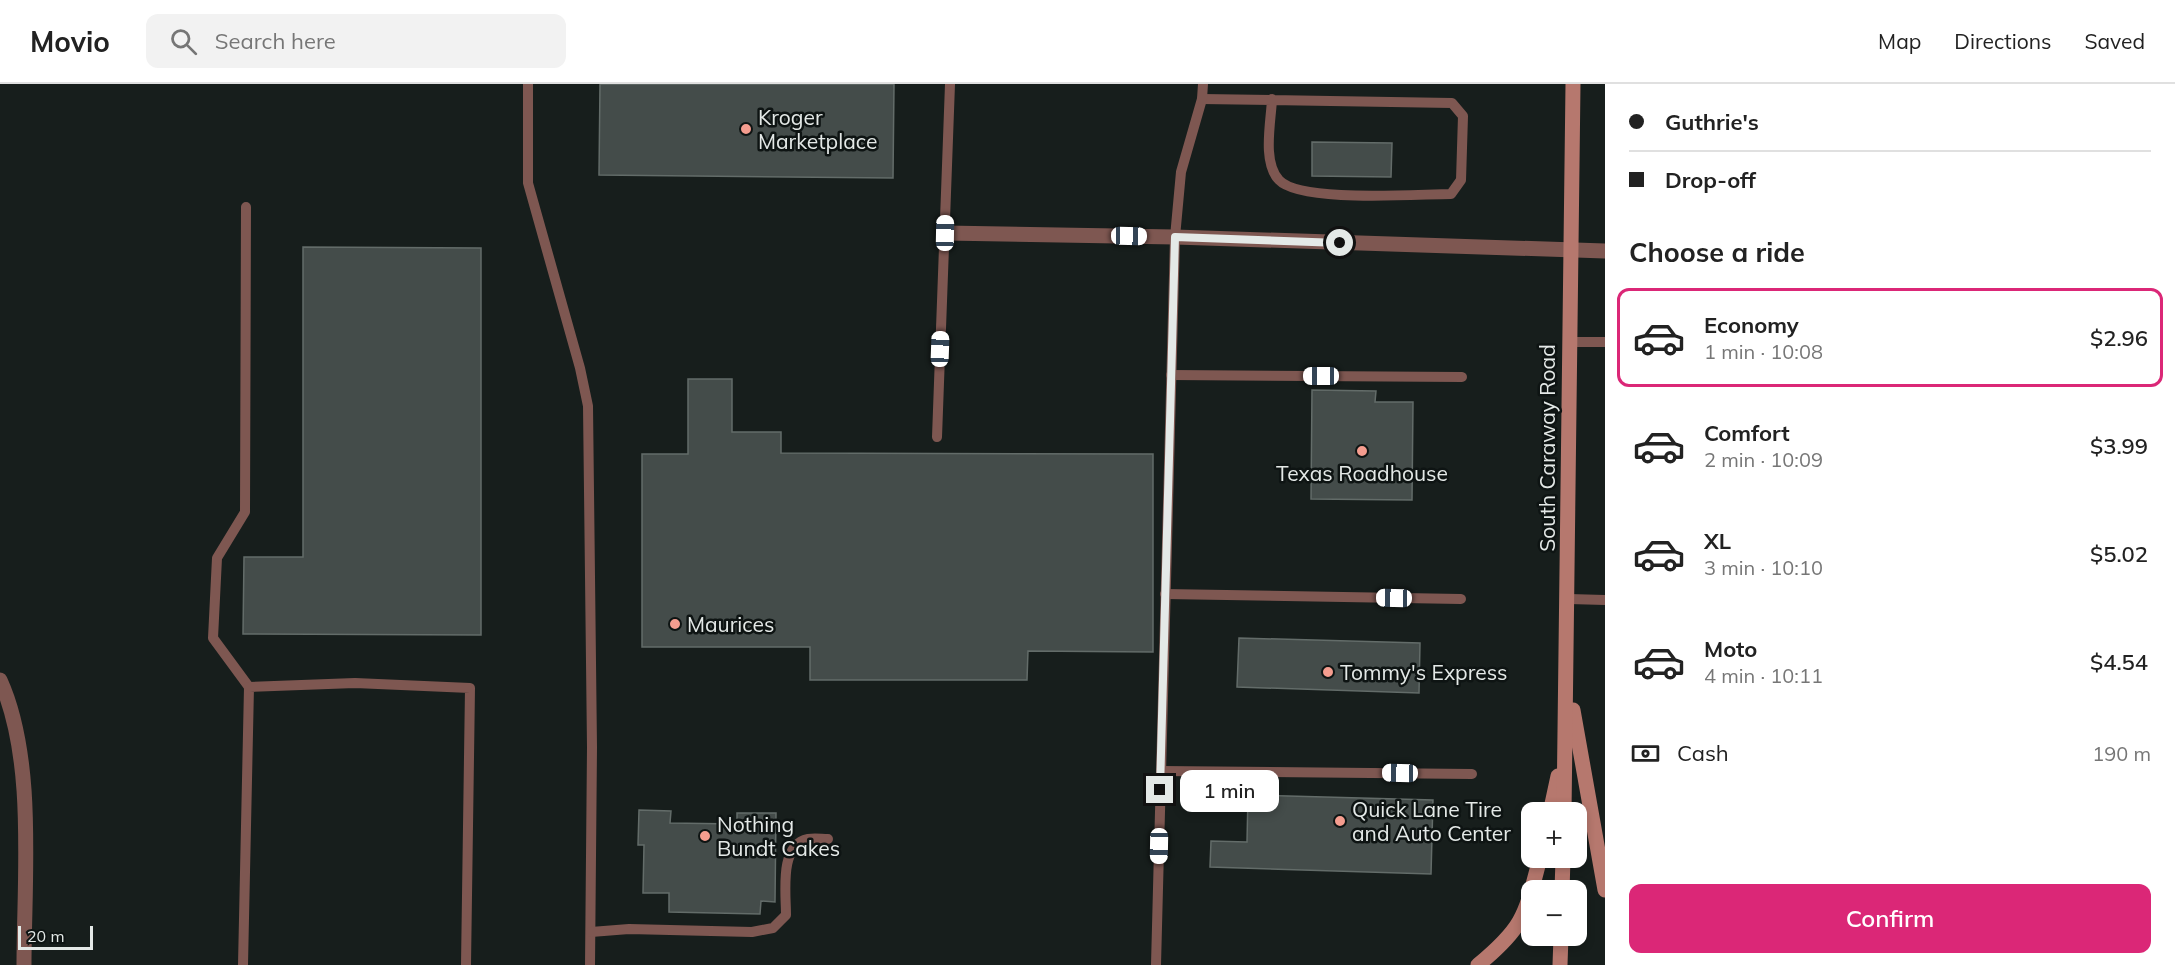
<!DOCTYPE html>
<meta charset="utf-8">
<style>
body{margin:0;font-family:Mulish,sans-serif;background:#f2f2f2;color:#222;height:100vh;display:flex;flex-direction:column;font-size:22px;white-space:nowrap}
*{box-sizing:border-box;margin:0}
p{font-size:20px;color:#767676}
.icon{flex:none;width:33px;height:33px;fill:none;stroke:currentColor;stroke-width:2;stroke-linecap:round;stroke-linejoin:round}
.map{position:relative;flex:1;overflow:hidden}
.details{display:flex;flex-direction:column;background:#fff;width:570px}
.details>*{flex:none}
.banner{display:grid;align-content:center;height:132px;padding:0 24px;background:#fff}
.buttons{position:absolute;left:1521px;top:718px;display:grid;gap:12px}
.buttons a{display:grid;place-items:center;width:66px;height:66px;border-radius:12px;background:#fff;box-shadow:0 3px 9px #0003;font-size:30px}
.scale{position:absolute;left:18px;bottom:15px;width:75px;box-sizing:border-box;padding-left:6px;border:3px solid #e4e9e7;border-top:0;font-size:16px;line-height:21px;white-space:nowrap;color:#e4e9e7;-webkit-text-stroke:4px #0e1413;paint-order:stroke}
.end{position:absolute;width:27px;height:27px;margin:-14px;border:8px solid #e4e9e7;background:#111;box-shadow:0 0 0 3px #111}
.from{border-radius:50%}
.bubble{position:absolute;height:42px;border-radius:12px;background:#fff;box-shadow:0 3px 9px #0003;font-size:20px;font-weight:600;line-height:42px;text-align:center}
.car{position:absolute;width:18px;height:36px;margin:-18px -9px;border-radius:8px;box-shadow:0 0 4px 2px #0007;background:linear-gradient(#fff 24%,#345 0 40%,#fff 0 76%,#345 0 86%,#fff 0)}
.banner b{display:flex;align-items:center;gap:21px;height:57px;font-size:22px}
.banner b+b{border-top:2px solid #e0e0e0}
.banner i{width:15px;height:15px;background:#222}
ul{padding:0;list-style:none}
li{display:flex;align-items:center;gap:18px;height:99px;margin:0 12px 9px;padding:0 12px;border:3px solid transparent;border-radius:12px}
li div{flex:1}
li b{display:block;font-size:22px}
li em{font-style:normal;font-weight:600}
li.on{border-color:#db2777}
li>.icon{width:54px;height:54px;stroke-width:1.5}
h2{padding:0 24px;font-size:27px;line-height:72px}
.pay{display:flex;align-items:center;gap:15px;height:66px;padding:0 24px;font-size:22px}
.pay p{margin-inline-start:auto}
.action{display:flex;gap:12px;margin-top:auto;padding:12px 24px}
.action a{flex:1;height:69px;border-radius:12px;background:#db2777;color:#fff;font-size:24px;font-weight:600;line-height:69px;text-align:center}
header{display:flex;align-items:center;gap:36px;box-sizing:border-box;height:84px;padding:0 30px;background:#fff;border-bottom:2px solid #e0e0e0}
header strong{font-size:28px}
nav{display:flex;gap:33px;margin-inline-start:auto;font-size:21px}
.search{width:420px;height:54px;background:#f2f2f2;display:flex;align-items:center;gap:15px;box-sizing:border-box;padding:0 21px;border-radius:12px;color:#767676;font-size:22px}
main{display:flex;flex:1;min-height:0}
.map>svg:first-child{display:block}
.building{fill:#444c4a;stroke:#636c69;stroke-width:1.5}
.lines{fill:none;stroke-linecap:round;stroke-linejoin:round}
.lane{stroke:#7e5751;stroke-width:10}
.street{stroke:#7e5751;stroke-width:15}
.secondary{stroke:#b6786e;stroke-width:15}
.route{stroke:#e4e9e7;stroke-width:8}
.poi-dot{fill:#f59d8f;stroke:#0e1413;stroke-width:2}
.labels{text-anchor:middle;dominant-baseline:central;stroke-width:5;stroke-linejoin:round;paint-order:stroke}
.poi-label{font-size:21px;fill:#e4e9e7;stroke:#0e1413;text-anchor:start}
.street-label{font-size:21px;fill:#e4e9e7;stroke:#0e1413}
</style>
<header>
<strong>Movio</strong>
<div class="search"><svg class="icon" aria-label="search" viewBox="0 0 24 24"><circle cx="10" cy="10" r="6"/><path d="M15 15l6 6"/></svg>Search here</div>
<nav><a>Map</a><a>Directions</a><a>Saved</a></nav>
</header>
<main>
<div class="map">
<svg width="1605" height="881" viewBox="0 0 1605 881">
<rect width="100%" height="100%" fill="#171e1c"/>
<g class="building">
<path d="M600,0h294l-1,94 -294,-3z"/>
<path d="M1312,58l80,1 -1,34 -79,-1z"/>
<path d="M303,163l178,1v387l-238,-1 1,-77h59z"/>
<path d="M688,295h44v53h49v21l372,1v198l-125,-1 -1,29h-217v-33h-168v-193h46z"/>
<path d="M1312,306l64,1 -1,11h38l-1,98 -101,-1z"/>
<path d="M1239,554l181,5 -1,50 -182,-6z"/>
<path d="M1248,711l185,5 -2,74 -221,-7 1,-26 36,1z"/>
<path d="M639,726l32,1 -1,12 67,1v-11h39l-1,89 -14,-1 -1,13 -91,-2v-19h-26l1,-48h-6z"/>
</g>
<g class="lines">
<g class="lane">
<path d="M528,0v99l52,185 8,38 4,341 -2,218"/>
<path d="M1202,15l250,4 11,13 -2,64 -10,14c-34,0 -151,9 -172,-14 -17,-18 -8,-58 -7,-81"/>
<path d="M246,123l-1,305 -28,46 -4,80 36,49"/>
<path d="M1569,258h36"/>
<path d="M1171,291l291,2"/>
<path d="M937,353l13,-353"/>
<path d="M1165,510l296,5"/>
<path d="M1569,515l36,1"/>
<path d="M1161,687l311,3"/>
<path d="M591,848l38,-3 123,3 21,-4 13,-13c0,-23 -7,-70 22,-76 6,-1 14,0 20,0"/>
<path d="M243,881l6,-278 106,-4 115,5 -4,277"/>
<path d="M1156,881l19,-728 6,-65 21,-73 1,-15"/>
</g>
<g class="street">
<path d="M945,149l230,4 430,14"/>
<path d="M0,596c36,79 24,199 24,285"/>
</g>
<g class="secondary">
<path d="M1573,626l32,180"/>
<path d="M1550,729l8,-37"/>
<path d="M1564,729l9,-729"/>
<path d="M1562,807l1,-33"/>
<path d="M1478,881c47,-39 47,-50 62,-107"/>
<path d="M1560,881l1,-29"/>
</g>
</g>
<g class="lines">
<path class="route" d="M1160,706l15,-553 165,6"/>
</g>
<g class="poi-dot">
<circle cx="746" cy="45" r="6"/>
<circle cx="1362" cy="367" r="6"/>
<circle cx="675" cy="540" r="6"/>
<circle cx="1328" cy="588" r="6"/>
<circle cx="1340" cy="737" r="6"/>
<circle cx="705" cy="752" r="6"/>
</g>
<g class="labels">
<g class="poi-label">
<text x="758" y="33">Kroger<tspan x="758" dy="24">Marketplace</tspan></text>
<text x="1362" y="389" text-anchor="middle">Texas Roadhouse</text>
<text x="687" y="540">Maurices</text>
<text x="1340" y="588">Tommy's Express</text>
<text x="1352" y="725">Quick Lane Tire<tspan x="1352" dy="24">and Auto Center</tspan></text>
<text x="717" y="740">Nothing<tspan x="717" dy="24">Bundt Cakes</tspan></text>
</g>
<g class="street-label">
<text transform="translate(1547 364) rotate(-90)">South Caraway Road</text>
</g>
</g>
</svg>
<div class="buttons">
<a>+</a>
<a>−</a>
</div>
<div class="scale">20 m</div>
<i class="end from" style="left:1340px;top:159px"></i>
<i class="end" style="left:1160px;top:706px"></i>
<div class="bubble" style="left:1180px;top:686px;width:99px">1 min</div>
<i class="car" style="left:945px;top:149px;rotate:1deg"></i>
<i class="car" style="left:1129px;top:152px;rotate:91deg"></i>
<i class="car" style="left:940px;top:265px;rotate:2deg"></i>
<i class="car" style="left:1321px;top:292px;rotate:270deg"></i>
<i class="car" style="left:1394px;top:514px;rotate:271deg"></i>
<i class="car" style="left:1400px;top:689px;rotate:271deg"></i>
<i class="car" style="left:1159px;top:762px;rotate:181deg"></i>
</div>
<section class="details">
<div class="banner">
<b><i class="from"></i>Guthrie's</b>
<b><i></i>Drop-off</b>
</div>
<h2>Choose a ride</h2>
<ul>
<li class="on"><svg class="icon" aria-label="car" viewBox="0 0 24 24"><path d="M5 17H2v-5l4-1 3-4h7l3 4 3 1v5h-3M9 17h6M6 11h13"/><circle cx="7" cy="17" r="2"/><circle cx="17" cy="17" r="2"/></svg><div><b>Economy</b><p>1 min · 10:08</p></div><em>$2.96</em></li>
<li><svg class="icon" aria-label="car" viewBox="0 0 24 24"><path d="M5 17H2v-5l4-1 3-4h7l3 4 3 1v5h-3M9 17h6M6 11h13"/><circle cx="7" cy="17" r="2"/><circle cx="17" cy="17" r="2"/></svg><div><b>Comfort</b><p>2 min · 10:09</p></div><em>$3.99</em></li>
<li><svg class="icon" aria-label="car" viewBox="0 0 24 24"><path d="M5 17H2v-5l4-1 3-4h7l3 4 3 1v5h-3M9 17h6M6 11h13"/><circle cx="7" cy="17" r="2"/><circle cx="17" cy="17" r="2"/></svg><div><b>XL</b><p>3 min · 10:10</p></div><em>$5.02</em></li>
<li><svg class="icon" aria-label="car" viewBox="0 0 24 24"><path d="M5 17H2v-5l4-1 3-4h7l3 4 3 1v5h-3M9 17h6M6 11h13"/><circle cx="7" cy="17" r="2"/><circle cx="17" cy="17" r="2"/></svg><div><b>Moto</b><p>4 min · 10:11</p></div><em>$4.54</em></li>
</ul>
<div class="pay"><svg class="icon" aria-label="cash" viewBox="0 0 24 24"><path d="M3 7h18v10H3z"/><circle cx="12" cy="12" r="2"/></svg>Cash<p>190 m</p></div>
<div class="action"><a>Confirm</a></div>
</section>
</main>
